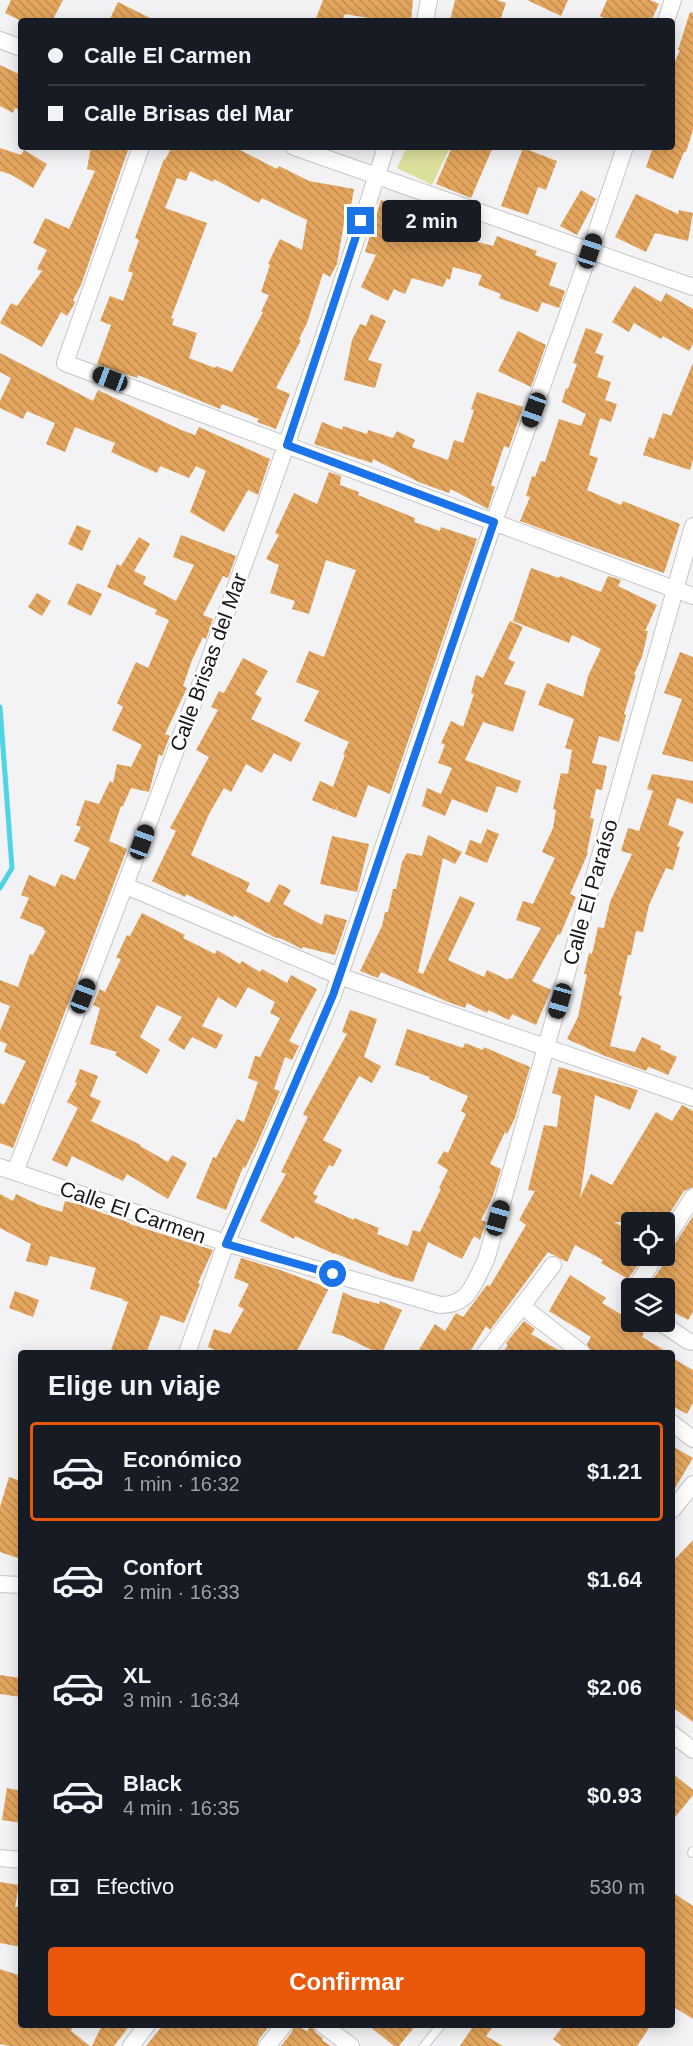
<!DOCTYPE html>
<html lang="es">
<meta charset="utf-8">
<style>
body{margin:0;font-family:Helvetica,sans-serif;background:#20242c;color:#f1f3f6;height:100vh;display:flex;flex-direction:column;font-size:22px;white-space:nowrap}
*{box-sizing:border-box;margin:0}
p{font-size:20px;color:#9ea1a6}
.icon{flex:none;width:33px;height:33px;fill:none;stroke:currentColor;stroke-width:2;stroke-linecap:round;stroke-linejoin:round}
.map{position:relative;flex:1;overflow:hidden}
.panel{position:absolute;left:18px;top:1350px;width:657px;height:678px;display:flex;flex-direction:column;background:#171b24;border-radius:6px;box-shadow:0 3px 15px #0003}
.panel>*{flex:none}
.hud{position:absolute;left:18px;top:18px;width:657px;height:132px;border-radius:6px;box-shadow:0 3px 15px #0003;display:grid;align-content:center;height:132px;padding:0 30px;background:#171b24}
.controls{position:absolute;left:621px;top:1212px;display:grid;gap:12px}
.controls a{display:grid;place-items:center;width:54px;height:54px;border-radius:6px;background:#171b24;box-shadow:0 3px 15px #0003;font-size:30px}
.end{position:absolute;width:27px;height:27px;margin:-14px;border:8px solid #1a73e8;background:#fff;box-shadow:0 0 0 3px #fff}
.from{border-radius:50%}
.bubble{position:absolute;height:42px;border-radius:6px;background:#171b24;box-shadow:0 3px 15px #0003;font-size:20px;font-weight:700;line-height:42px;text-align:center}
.car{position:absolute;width:18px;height:36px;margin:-18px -9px;border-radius:8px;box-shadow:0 0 4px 2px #0007;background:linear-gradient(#222 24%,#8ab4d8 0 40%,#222 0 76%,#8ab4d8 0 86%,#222 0)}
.hud b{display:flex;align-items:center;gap:21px;height:57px;font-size:22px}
.hud b+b{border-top:2px solid #363941}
.hud i{width:15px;height:15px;background:#f1f3f6}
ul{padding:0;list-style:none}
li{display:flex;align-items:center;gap:18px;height:99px;margin:0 12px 9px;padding:0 18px;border:3px solid transparent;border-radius:6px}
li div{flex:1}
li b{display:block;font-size:22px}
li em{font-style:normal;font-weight:700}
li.selected{border-color:#ea580c}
li>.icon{width:54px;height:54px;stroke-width:1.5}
h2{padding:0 30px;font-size:27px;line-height:72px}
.pay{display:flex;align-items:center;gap:15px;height:66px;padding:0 30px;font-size:22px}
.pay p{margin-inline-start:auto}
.action{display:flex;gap:12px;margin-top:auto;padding:12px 30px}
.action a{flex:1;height:69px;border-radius:6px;background:#ea580c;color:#fff;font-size:24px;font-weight:700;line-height:69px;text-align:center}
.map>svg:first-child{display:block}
.green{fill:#dbdf9c}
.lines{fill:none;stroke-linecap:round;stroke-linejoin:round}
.stream{stroke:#4fd3e5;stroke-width:5}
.building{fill:url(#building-back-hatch);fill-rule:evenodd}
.service-casing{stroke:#c5c6c7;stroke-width:10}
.minor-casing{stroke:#c5c6c7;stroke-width:18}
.service{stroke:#fff;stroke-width:8}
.minor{stroke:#fff;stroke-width:16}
.route{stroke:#1a73e8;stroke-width:8}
.labels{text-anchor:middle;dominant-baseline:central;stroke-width:5;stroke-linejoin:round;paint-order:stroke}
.street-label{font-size:21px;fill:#19191a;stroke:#fff}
</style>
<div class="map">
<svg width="693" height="2046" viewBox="0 0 693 2046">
<defs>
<pattern id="building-back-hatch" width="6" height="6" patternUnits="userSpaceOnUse" patternTransform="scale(1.5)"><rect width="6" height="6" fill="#e3a55d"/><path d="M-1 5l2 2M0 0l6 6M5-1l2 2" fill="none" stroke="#c28d50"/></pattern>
</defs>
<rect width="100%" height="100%" fill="#f3f3f5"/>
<path class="green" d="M407,147h43l-18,38 -35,-17z"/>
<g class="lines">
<path class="stream" d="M0,707l12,161 -12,20"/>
</g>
<g class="building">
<path d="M11,0h52l-11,21h-31l-16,-8z"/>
<path d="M323,0h90l-2,21h-26l-40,-7 -3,7h-27z"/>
<path d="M455,0h42l9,3 -6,18h-50z"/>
<path d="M527,0h41l-7,16z"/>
<path d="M607,0h43l9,4 -8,17h-41l-10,-5z"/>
<path d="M118,2l38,19h-47z"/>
<path d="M690,12l3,1v117l-7,22h-2l-11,27 -27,-12 7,-20h19v-79l8,-18h-2z"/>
<path d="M0,65l21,10v35l-6,-2 -2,5 -13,-7z"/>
<path d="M91,147h38l-48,138 -8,15 2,2 -1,3 -7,11 -6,-4 -19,35 -42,-24 11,-20 6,3 25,-35 -5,-2 10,-19 -14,-7 12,-25 24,11 26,-58 -8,-2z"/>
<path d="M172,147h62l43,22 2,-3 30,15 45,8 -4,23 -4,-1 -9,53 -7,13 -7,-4 -16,50 -8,16 2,1 -25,48 14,6 -14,35 -19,-7 2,-3 -37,-15 -2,5 -82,-34 -1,3 -40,-14 14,-39 -11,-4 10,-25 13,5 10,-28 -5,-2 11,-31 -4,-2 29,-79 1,1zM190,171l23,11 1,-3 45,24 3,-5 45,22 -5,30 -22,-11 -12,25 2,1 -9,27 8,3 -8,17h2l-31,60 -16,-6 -1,2 -26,-10 8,-25 -25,-8 2,-6 -3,-1 36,-95 -42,-15 12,-30 9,3z"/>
<path d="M452,147h41l-22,51 -35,-14z"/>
<path d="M0,148l21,7 3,-5 23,14 -14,24 -21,-13 -12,-4z"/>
<path d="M523,148l34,13 -11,29 -8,-3 -10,28 -27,-9z"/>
<path d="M581,190l15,9 -19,36 -17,-9z"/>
<path d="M636,194l42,20 1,-4 14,3 -5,28 -33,-8 -9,19 -31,-15z"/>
<path d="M381,200l44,14 2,-5 20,6 -4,13 20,5 -1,5 31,8 4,-10 40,15 -2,4 22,8 -8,22 16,6 -6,17 -17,-6 -4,10 -39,-14 2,-4 -23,-9 4,-10 -29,-8 -3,13 -3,-2 -4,9 -31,-9 -7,16 -11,-5 -6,12 -27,-14 15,-32 -11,-3z"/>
<path d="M634,286l27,16 5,-9 27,16v35l-4,7 -26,-15 -2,3 -27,-16 -5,9 -17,-10z"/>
<path d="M371,314l15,7 -18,39 14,4 -7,24 -31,-8 8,-40 8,-16 6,2z"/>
<path d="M586,328l17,6 -8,19 9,3 -7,21 14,5 -6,18 12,4 -6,18 -11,-4 -11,37 9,3 -11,32 34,15 2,-4 57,23 -16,49 -144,-52 10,-24 -4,-1 6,-20 3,1 6,-16 4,1 14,-43 22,7 5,-12 -24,-12 4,-14 2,1 9,-25 -4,-1z"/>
<path d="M518,331l28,14 -15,42 -33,-16z"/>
<path d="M0,353l93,48 5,-11 81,39 16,6 4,-8 71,32 -12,36 -10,-5 -24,42 -34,-20 16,-41 -10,-5 -7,12 -29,-12 -3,7 -46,-21 4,-9 -40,-16 -10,25 -19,-8 9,-21 -28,-12 -4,8 -23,-11v-7l11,-23 -11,-6z"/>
<path d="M693,363v97l-3,10 -47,-15 6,-18 5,2 9,-26 8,3z"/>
<path d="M477,392l46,15 -14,41 -5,-2 -13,39 4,2 -7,22 -37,-20 -2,4 -28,-10 -48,-24 -1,4 -58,-19 8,-22 20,8 1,-4 24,8 1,-4 25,8 4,-7 18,9 -3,7 36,13 6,-20 9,3 11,-33 -3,-1z"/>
<path d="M329,472l12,4 -1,9 19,7 -1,3 57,23 -1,4 26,9 1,-4 36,12 -87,255 -22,-9 -12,33 -20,-8 2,-5 -3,5 -23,-10 8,-19 13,6 12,-32 -2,-1 6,-12 -45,-21 15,-30 -23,-9 13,-31 15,6 32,-87 -30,-10 -17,54 -17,-5 3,-8 -25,-8 9,-28 -13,-6 13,-24 -4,-2 19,-40 23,11z"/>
<path d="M77,525l14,6 -9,20 -14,-7z"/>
<path d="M181,535l55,21 -8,22 -5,-2 -20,39 10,4 -7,20 -3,-2 -11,23 -9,26 4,2 -22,46 5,2 -8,20 -3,-2 -10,38 -18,-4 -8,18h-2l-12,35 18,8 -114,299 -13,-5v-40l4,2 22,-44 -22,-9 3,-8 -7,-3v-10l10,-25 -10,-4v-22l18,7 12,-33 3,1 13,-24 -3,-1 1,-2 -24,-10 9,-20 -8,-3 8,-20 26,12 6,-13 14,6 15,-32 -16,-7 7,-14 -5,-2 9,-25 14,4 11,-23 3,2 4,-19 14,3 11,-22 -30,-15 11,-23 -6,-4 19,-41 12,6 21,-48 -14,-6 2,-4 -50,-23 10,-23 4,2 18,-29 11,7 -16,27 12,6 -3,7 33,17 18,-36 -21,-8z"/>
<path d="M531,568l28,10 1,-2 41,16 7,-16 13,4 -3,6 39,19 -12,26h3l-6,26 -8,17 2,1 -12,39 2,1 -7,27 -20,-6 -7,27 15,3 -5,24 -6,-1 -6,29 4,1 -7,33 1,1 -18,41 6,3 -16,38 -2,-1 -26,47 19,9 -15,35 -24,-11 -3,6 -21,-10 -1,3 -20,-10 -2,5 -17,-6 -67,-30 -3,6 -18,-7 22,-45 3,-14h3l5,-23h3l6,-27 5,-9 15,3 6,-21 34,17 -7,12 -12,-6 -25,114 5,2 37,-78 15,7 -27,57 36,17 3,-7 21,10 1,-2 3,1 29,-51 -25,-8 7,-19 10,3 22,-46 -13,-6 11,-24 3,-18 -3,-1 8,-36 7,1 4,-24 -7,-2 9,-29 -36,-14 9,-22 36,14 5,-21 13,-27 -29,-14 -3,8 -56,-22z"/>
<path d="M77,583l25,11 -11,22 -24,-12z"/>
<path d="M37,593l14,8 -9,15 -14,-9z"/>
<path d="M510,621l13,6 -15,32 7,3 -11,22 22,7 -13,41 -30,-10 -18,38 56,21 -4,12 -20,-7 -10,27 -35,-14 -7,17 -23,-10 5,-18 14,6 11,-26 -14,-5 7,-18 -4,-2 10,-22 12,6 11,-33 -3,-1 5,-18 7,3z"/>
<path d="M680,652l13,5v105l-31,-8 20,-55 -18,-6z"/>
<path d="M243,658l25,13 -13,23 7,4 -11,21 50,24 -10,19 -17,-9 -12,20 -16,-9 -15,28 -7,-4 -15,26 -18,41 59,28 -4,8 23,12 10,-19 12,6 -8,14 39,21 3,-11 22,6 -12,35 -32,-8 -1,2 -22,-11h-4l-42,-23 -1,2 -47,-23 -1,3 -33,-16 24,-50 -6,-3 39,-71 -13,-7 22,-40 -7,-3 8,-16 5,2z"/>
<path d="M652,774l41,7v23l-16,-6 -9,27 16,7 -7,14 3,1 -7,23 -7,-2 -17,37 -6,27 -7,-1 -5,24h-3l-9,40 3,1 -12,50 25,6 7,-15 19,9 -1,3 17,8 -9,18 -16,-7 -4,-1 -2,4 -41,-15 -38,-17 11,-22 9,-43h-3l5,-21 3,1 6,-27 6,1 6,-26 22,-48 -11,-3 7,-23 11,3 14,-40 -6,-2z"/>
<path d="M487,829l12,5 -12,29 -22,-9 5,-14 11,4z"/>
<path d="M332,836l37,8 -12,48 -37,-8z"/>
<path d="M142,913l43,22 -2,3 32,16 2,-4 23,14 2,-3 18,11 2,-3 25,14 4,-8 26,14 -28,52 10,5 -7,14 -7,-3 -11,32 6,2 -22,51 -13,26 -2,-1 -17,43 -30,-12 17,-41 3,1 21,-39 7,3 14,-40 -10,-4 7,-22 5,1 20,-39 -10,-5 5,-11 -27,-15 -12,21 -18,-11 -16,29 21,9 -7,14 -24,-12 -8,13 -16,-10 14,-23 -25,-12 -17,32 20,13 -13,24 -32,-19 2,-3 -27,-8 10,-36 -7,-3 7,-16 5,3 16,-33 -5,-1 11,-23 3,1z"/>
<path d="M350,1010l27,9 -13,38 17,9 -9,17 -13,-7 -36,64 19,10 -9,17 -4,-2 -16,29 5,2 -4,6 40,18v-2l25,10 -2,6 31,12 5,-16 7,2 21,-43 -2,-1 9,-18 -11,-7 7,-12 4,2 18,-39 -5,-3 7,-15 -39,-17 1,-2 -35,-12 12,-36 56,19 2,-5 18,7 1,-3 46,20 -15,51 -8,16 -2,-2 -15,32 11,5 -8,27 -12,24 5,2 -6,18 -6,-4 -12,23 -34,-17 -15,40 -19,-5 -60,-24v1l-39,-18 -1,3 -34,-18 26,-47 -5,-2 27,-55 -5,-3 44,-80 -5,-2z"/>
<path d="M559,1067l79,23 -8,20 -35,-15 -15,103 11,-24 21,11 44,-73 16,9 10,-16 11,6v76l-9,4 -20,31h-50l18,10v24h12l-16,23 -27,-16 2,-3 -28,-15 -8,17 -19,-10 -58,78 -4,-4 -17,27h-52l18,-29 10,7 11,-18 7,4 24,-32 3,1 36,-61 -7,-5 16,-29 -7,-1 16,-65 13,2 4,-31 -9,-3z"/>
<path d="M80,1069l18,7 -8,20 11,5 -10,20 50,24 -1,1 28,16 4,-7 15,8 -19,36 -41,-25 -4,7 -51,-25 -5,11 -15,-7 26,-52 -11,-6 10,-19 -2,-1z"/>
<path d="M0,1194l13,7 3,-7 23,11 23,7 3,-11 16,4 49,18v1l83,26 -15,33 2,1 -16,39 -23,-8 -15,38h-36l18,-51 -6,-2 1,-1 -33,-10 6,-21 -46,-12 -3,10 -21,-5 5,-17 -31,-16z"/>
<path d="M693,1216v96l-5,8 -24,-13v-19h-17l18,-26 1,-10 3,1z"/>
<path d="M241,1258l39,12 49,18 -33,65h-74l-14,-6 6,-18 16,5 14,-25 -6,-3 11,-22 -15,-6z"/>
<path d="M570,1275l36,23 -4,5 22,13 -3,4 23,13 -2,4 27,16h-77l-5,-9 4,-7 -42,-26z"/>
<path d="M15,1291l24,9 -6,17 -24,-9z"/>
<path d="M343,1292l10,5 26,7 1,-3 22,9 -20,43h-4l-35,-17 -11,-3z"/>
<path d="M524,1321l11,8 -4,5 32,19h-61l6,-8 -2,-2z"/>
<path d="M672,1358l21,12v33l-6,11 -15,-8z"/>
<path d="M672,1446l21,12 -21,35z"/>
<path d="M9,1477l12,4v78l-21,-7v-45z"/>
<path d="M693,1540v182l-21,-15v-145z"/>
<path d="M0,1675l21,3v19l-21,-3z"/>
<path d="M672,1773l21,17v5l-21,26z"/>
<path d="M7,1788l14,3v32l-19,-3z"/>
<path d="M0,1882l19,3 -4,22h6v40l-21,-4z"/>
<path d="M672,1892l21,14v113l-21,-13z"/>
<path d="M0,1969l21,7v49h52l-2,6 19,15h-81l-9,-2z"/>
<path d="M102,2025h28l-16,21h-22z"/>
<path d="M163,2025h107l-11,14 -2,7h-111z"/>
<path d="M294,2025l13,6 5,-6 4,8 7,5 -1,2 9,6h-50l11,-14z"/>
<path d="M368,2025h48l-17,21h-5z"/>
<path d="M474,2025h20l-8,11 17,10h-43z"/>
<path d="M564,2025h87l-14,21h-75l-9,-7z"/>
</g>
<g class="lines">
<g class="service-casing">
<g id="service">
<path d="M692,1853l1,-2"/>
<path d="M424,2046l17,-21"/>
</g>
</g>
<g class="minor-casing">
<g id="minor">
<path d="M425,21l4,-21"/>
<path d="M666,21l7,-21"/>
<path d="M0,40l21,8"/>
<path d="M141,147l-76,216 628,233"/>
<path d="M294,147l399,140"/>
<path d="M126,886l213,90 354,122"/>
<path d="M0,1167l226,76 214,62c30,0 33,-21 46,-45l207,-734"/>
<path d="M15,1172c131,-339 261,-679 371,-1025"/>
<path d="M664,1242l29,-45"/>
<path d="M635,1288l21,-32"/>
<path d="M522,1306l31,-41"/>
<path d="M660,1322l28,19 5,1"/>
<path d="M187,1353l39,-110 107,-248 161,-473 96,-271 35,-104"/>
<path d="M485,1353l37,-47 60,47"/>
<path d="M672,1423l21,16"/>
<path d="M672,1510l21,-26"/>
<path d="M0,1584l21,1"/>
<path d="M672,1734l21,16"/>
<path d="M0,1858l21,2"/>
<path d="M323,2025l28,21"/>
<path d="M131,2046l16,-21"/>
<path d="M267,2046l17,-21"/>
</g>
</g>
<use href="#service" class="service"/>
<use href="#minor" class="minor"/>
</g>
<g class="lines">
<path class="route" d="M333,1274l-107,-30 107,-249 161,-473 -207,-77 74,-224"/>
</g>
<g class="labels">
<g class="street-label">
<text transform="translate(208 662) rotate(-70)">Calle Brisas del Mar</text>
<text transform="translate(590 892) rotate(-74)">Calle El Paraíso</text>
<text transform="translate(133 1212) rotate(19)">Calle El Carmen</text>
</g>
</g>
</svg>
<div class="controls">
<a><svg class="icon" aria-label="locate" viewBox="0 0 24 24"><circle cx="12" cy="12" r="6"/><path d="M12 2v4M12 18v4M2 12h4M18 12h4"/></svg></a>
<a><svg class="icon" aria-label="layers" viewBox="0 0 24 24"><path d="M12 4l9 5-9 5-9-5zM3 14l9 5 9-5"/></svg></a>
</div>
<i class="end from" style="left:333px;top:1274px"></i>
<i class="end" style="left:361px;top:221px"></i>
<div class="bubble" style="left:382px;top:200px;width:99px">2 min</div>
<i class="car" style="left:590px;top:251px;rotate:18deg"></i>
<i class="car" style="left:110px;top:379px;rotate:291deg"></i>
<i class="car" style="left:534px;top:410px;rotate:200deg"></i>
<i class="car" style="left:142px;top:842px;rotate:20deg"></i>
<i class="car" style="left:83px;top:996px;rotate:21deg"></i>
<i class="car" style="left:560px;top:1001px;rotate:196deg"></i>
<i class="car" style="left:498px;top:1218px;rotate:16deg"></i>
<div class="hud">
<b><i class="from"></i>Calle El Carmen</b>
<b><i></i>Calle Brisas del Mar</b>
</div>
<section class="panel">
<h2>Elige un viaje</h2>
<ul>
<li class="selected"><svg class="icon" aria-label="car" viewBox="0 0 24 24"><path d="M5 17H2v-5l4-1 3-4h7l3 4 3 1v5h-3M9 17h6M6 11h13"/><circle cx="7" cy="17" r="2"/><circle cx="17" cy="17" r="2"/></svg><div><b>Económico</b><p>1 min · 16:32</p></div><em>$1.21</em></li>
<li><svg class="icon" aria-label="car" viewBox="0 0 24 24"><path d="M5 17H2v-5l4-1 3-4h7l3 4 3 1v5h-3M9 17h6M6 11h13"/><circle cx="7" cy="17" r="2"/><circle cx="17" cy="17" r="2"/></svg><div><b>Confort</b><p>2 min · 16:33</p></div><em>$1.64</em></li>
<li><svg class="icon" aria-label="car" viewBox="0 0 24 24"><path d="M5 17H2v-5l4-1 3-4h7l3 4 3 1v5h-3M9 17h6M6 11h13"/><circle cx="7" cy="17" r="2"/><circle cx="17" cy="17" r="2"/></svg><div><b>XL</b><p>3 min · 16:34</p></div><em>$2.06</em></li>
<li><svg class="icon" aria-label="car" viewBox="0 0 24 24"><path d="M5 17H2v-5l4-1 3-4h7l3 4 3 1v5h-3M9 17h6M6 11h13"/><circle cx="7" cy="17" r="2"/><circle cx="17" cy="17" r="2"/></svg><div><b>Black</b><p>4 min · 16:35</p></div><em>$0.93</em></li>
</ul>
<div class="pay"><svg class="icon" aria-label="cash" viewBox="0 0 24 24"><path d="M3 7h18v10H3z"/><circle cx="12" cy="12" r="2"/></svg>Efectivo<p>530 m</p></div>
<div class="action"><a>Confirmar</a></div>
</section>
</div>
